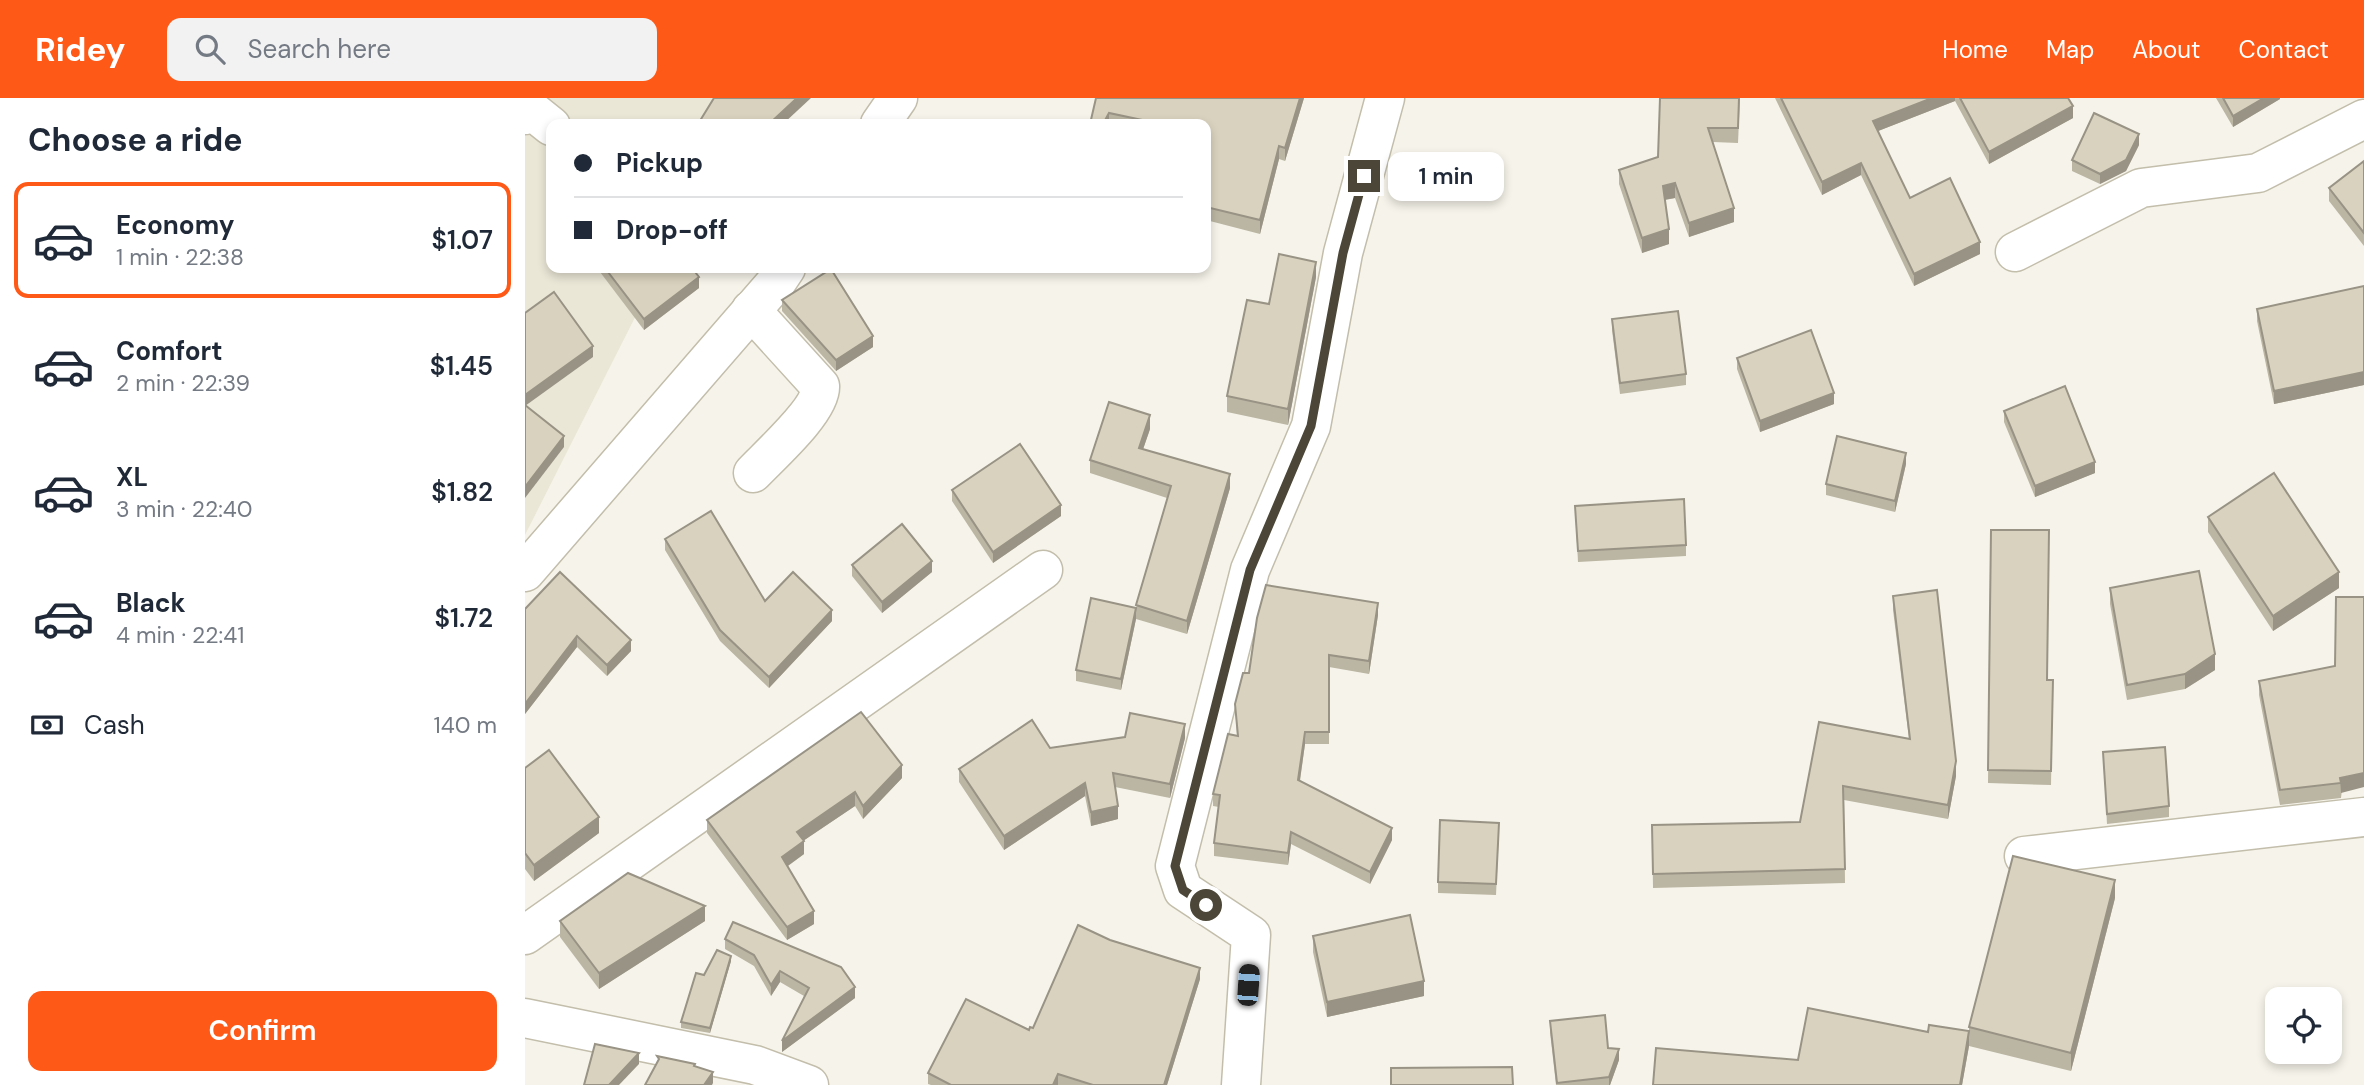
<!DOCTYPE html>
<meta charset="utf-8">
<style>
body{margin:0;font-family:"DM Sans",sans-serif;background:#f2f2f3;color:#1f2937;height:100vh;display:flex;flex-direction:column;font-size:26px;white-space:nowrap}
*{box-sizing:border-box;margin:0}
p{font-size:23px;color:#747a83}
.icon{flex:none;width:38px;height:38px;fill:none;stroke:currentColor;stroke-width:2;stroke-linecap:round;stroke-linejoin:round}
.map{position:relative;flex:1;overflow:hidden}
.panel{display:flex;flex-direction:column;background:#fff;width:525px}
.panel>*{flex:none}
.banner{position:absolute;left:21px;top:21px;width:665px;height:154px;border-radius:14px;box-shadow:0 4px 10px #0003;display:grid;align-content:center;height:154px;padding:0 28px;background:#fff}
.fabs{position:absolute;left:1740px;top:889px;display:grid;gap:14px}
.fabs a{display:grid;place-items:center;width:77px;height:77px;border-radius:14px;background:#fff;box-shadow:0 4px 10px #0003;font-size:35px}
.end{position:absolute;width:32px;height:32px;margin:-16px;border:9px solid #4b4637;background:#fff;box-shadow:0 0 0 4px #fff}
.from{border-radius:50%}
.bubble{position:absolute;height:49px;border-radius:14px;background:#fff;box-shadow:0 4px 10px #0003;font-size:23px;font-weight:600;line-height:49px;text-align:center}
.car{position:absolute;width:21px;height:42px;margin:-21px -10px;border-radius:9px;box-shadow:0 0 5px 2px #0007;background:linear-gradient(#222 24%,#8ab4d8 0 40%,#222 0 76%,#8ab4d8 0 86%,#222 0)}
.banner b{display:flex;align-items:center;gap:24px;height:66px;font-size:26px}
.banner b+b{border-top:2px solid #e0e1e3}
.banner i{width:18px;height:18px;background:#1f2937}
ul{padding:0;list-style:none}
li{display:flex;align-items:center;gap:21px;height:116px;margin:0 14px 10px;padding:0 14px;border:4px solid transparent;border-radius:14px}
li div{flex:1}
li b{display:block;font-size:26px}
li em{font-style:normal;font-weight:600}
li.on{border-color:#ff5918}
li>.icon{width:63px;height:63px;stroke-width:1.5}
h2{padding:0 28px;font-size:32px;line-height:84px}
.pay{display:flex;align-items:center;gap:18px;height:77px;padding:0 28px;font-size:26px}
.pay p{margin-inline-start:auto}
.button{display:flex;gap:14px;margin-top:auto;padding:14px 28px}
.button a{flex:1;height:80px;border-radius:14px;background:#ff5918;color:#fff;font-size:28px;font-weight:600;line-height:80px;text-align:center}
header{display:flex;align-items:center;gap:42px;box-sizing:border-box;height:98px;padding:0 35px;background:#ff5918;color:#fff}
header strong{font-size:33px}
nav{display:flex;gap:38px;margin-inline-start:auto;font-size:24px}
.search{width:490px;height:63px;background:#f2f2f3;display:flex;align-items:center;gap:18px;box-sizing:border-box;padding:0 24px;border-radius:14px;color:#747a83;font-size:26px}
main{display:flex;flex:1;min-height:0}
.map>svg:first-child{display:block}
.residential{fill:#ebe7d7}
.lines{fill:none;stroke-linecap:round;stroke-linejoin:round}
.minor-casing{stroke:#c3beab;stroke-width:41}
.minor{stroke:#fff;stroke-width:38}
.wall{fill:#bbb5a3}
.shaded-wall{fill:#989385}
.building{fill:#d9d2be;stroke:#989385;stroke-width:2}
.route{stroke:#4b4637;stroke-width:9}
</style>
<header>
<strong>Ridey</strong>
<div class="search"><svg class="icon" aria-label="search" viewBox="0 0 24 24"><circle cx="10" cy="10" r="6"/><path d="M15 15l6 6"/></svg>Search here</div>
<nav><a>Home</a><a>Map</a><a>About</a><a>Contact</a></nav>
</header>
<main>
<section class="panel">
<h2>Choose a ride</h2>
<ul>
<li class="on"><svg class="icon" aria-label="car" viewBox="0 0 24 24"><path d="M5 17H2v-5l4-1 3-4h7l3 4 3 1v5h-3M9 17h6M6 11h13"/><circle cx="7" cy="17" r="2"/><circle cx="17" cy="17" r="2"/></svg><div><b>Economy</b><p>1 min · 22:38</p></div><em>$1.07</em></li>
<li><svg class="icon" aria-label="car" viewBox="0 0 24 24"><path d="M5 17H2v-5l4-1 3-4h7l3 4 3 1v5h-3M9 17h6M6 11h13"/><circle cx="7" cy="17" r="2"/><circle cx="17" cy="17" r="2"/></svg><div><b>Comfort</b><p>2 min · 22:39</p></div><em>$1.45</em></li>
<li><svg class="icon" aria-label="car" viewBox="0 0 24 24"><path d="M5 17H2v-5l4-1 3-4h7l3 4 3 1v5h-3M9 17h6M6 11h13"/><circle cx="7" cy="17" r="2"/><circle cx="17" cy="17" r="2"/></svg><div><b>XL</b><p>3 min · 22:40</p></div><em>$1.82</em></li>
<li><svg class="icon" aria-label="car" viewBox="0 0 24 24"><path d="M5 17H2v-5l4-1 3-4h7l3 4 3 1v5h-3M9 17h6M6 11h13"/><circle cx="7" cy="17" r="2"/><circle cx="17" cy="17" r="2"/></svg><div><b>Black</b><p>4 min · 22:41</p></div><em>$1.72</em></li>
</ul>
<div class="pay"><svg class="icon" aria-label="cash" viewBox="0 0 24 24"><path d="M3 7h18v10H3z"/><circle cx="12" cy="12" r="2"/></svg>Cash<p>140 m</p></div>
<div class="button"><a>Confirm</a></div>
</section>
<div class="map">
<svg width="1839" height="987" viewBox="0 0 1839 987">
<rect width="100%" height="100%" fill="#f6f4ea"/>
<path class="residential" d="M0,0h220l-13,26h-181v144h109l-135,267z"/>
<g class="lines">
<g class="minor-casing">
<g id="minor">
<path d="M0,17l6,-5 20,16"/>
<path d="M355,26l18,-26"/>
<path d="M1490,154l126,-64 117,-15 106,-54"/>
<path d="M226,212l69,76c2,23 -50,69 -67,87"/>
<path d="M0,474l253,-292 8,-12"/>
<path d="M1499,758l340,-39"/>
<path d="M0,837l518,-365"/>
<path d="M0,920l230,47 54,20"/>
<path d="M716,987l10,-150 -68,-45 -8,-24 75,-296 61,-144 32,-173 42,-155"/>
</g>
</g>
<use href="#minor" class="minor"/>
</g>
<g class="wall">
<path d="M571,0h208l-19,63 -6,-2 -19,75 -54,-14v-96h-116z"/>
<path d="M1215,0l-2,45 -25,-1 21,80 -45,15 -14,-39 -10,2 4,44 -27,9 -23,-69v-14l39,-13z"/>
<path d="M1250,0h293l5,20 -84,46 -34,-63 -77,30 32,67 70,56 -66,32 -53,-111 -39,20z"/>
<path d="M1691,0h64v1l-47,28z"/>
<path d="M1614,47l-13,26 -26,13 -28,-13v-11z"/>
<path d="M1839,63v85l-35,-45v-13z"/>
<path d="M72,170h95l7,20 -55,42z"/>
<path d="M791,179l-28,148 -61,-13v-16l42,-92z"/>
<path d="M1839,188v99l-90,19 -17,-83v-12z"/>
<path d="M257,202l91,47 -37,24 -54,-60z"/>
<path d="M1087,221l74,55v11l-66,9 -8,-64z"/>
<path d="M1212,260l97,46 -74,28 -23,-63z"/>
<path d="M1479,313l91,62 -60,24 -31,-75z"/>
<path d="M625,331l-7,20 87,39 -43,146 -51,-15 -15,71 -45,-9v-11l60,-62 31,-110 -77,-25v-13z"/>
<path d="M1381,366l-11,48 -69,-17v-11z"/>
<path d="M427,392l109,26 -68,47 -41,-62z"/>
<path d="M1050,408l111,39v11l-108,6z"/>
<path d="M1683,419l131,71 -66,43 -65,-99z"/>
<path d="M1466,432l56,150h6l-2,105 -63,-2z"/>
<path d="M140,441l100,62 67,20 -63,67 -49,-47 -55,-91z"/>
<path d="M327,467l80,7 -50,41 -30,-37z"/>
<path d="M1585,490l105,82 -30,19 -58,11 -17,-96z"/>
<path d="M1368,498l63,180 -8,43 -104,-19 1,83 -192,5 -1,-63 148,-3 19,-100 90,17 -16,-129z"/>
<path d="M1839,499l-23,201 -61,7 -21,-110v-14l76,-15z"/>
<path d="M0,511l106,42 -24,25 -30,-29 -52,67z"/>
<path d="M853,517l-9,59 -40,-7v77h-24l-5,37 92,59 -22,44 -79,-40 -3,21 -74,-9v-13l5,-36 -6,-1v-12l24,-58 -2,-32 14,-31z"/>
<path d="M660,640l-15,60 -55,-11 3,32 -27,7 -6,-30 -81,54 -45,-68v-13l91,-21z"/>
<path d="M1578,654l66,54v11l-62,7z"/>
<path d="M0,670l74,65 -65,48 -9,-12z"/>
<path d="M377,680l-39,41 -8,-13 -52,35 1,13 -16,12 26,58 -27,16 -80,-107v-13z"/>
<path d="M974,735l-3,62 -58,-2v-11z"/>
<path d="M1590,800l-44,173 -102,-25 -7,39h-309l145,-25 130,-28 41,-1v-4z"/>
<path d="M35,823h145l-106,68 -39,-52z"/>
<path d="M788,838l111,60 -97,21 -14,-65z"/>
<path d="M200,841l130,59 -73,54 22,-56 -24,-14 -9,14 -17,-30 -29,-17z"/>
<path d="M206,863l-21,72 -29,-5v-6l23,-47z"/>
<path d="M675,881l-33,106h-236l-3,-1v-11l105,-45z"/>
<path d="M1025,923l58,27 11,12 -9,25h-54l-6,-53z"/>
</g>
<g class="shaded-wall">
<path d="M272,0h14l-28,26h-14z"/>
<path d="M775,0h4l-19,63v-13z"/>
<path d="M1407,0h23v3l-82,32v-12z"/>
<path d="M1739,0h16v1l-47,28v-11z"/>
<path d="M1548,8v12l-84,46v-12z"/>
<path d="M584,15v11h-6z"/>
<path d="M1614,36v11l-13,26 -26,13v-10z"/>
<path d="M754,48v13l-19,75v-14z"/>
<path d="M1336,65v12l-39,20v-13z"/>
<path d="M1150,85v15l-12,2v-14z"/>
<path d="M1209,110v14l-45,15v-14z"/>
<path d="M1144,131v15l-27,9v-15z"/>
<path d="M1455,144v12l-66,32v-12z"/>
<path d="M791,164v15l-28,148v-16z"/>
<path d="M174,179v11l-55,42v-11z"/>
<path d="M348,238v11l-37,24v-11z"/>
<path d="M68,248v11l-68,49v-11z"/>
<path d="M1839,274v13l-90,19v-13z"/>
<path d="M1309,295v11l-74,28v-11z"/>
<path d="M625,317v14l-11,32v-13z"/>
<path d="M39,338v11l-39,51v-11z"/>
<path d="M1381,355v11l-11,48v-11z"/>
<path d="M1570,364v11l-60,24v-11z"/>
<path d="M705,376v14l-43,146v-13z"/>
<path d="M536,407v11l-68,47v-11z"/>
<path d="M407,463v11l-50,41v-11z"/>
<path d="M1814,474v16l-66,43v-15z"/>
<path d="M853,505v12l-9,59v-13z"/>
<path d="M611,510v11l-15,71v-11z"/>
<path d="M307,512v11l-63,67v-11z"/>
<path d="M52,538v11l-52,67v-10z"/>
<path d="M106,542v11l-24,25v-11z"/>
<path d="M1690,556v16l-30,19v-15z"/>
<path d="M660,626v14l-15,60v-14z"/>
<path d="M780,634v12l-7,49v-13z"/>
<path d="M1431,663v15l-8,43v-14z"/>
<path d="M377,667v13l-39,41v-13z"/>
<path d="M1839,675v14l-23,6 -1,-15z"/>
<path d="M560,685v13l-81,54v-14z"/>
<path d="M330,694v14l-58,39v-13z"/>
<path d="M593,708v13l-27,7v-14z"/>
<path d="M74,719v16l-65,48v-16z"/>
<path d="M867,730v12l-22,44v-12z"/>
<path d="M766,734v12l-3,21v-12z"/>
<path d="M279,743v13l-22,16v-13z"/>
<path d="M1590,782v18l-44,173v-18z"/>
<path d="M180,808v15l-106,68v-16z"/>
<path d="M289,813v13l-27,16v-13z"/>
<path d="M206,858v5l-21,72v-5z"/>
<path d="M675,870v11l-33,106h-3z"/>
<path d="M255,873v11l-9,14v-11z"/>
<path d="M899,883v15l-97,21v-15z"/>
<path d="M330,889v11l-73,54v-11z"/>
<path d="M1444,933v15l-7,39h-2z"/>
<path d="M1094,951v11l-9,25h-1v-8z"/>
<path d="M114,955v11l-20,21h-10z"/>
<path d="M188,974v11l-1,2h-8z"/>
<path d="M533,976v11h-5z"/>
</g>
<g class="building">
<path d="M189,0h83l-28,26h-71z"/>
<path d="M571,0h204l-15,50 -6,-2 -19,74 -54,-13v-83h-45l-52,-11 -6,11h-13z"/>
<path d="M1135,0h79l-1,30h-30l26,80 -45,15 -14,-40 -12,3 6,43 -27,9 -23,-68 39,-13z"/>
<path d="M1256,0h151l-59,23 37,77 40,-20 30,64 -66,32 -53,-111 -39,19z"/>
<path d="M1435,0h108l5,8 -84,46z"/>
<path d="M1698,0h41l-31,18z"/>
<path d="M1569,15l45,21 -13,26 -26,14 -28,-14z"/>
<path d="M1839,63v72l-35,-45z"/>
<path d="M754,156l37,8 -28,147 -61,-13 20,-96 22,4z"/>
<path d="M80,170h87l7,9 -55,42z"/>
<path d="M306,171l42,67 -37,24 -54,-60z"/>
<path d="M1839,188v86l-90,19 -17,-82z"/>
<path d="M29,194l39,54 -68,49v-82z"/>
<path d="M1153,213l8,63 -66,9 -8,-64z"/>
<path d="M1286,232l23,63 -74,28 -23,-63z"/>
<path d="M1540,288l30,76 -60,24 -31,-75z"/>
<path d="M584,304l41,13 -11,33 91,26 -43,147 -51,-16 35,-119 -81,-26z"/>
<path d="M0,307l39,31 -39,51z"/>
<path d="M1312,338l69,17 -11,48 -69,-17z"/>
<path d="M495,346l41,61 -68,47 -41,-62z"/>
<path d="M1749,375l65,99 -66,44 -65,-99z"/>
<path d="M1159,401l2,46 -108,6 -3,-45z"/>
<path d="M186,413l54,90 28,-29 39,38 -63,67 -49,-47 -55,-91z"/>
<path d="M377,426l30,37 -50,41 -30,-37z"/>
<path d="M1466,432h58l-2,150h6l-2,91 -63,-1z"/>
<path d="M1674,473l16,83 -30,20 -58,11 -17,-97z"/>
<path d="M35,474l71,68 -24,25 -30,-29 -52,68v-95z"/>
<path d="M741,487l112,18 -9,58 -40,-6v77h-24l-7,48 94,48 -22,44 -79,-40 -3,21 -74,-10 6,-48 -7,-1 15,-60 10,2 -3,-32 8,-31h6l8,-55z"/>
<path d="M1412,492l19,171 -8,44 -105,-19 2,83 -192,5 -1,-49 148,-3 19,-100 91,17 -17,-143z"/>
<path d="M1811,499h28v176l-24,5 1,5 -61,7 -21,-109 76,-15z"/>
<path d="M566,500l45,10 -15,71 -45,-9z"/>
<path d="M336,614l41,53 -39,41 -8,-14 -58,40 7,9 -22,16 32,54 -27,16 -80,-107z"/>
<path d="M605,615l55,11 -15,60 -57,-11 5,33 -27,6 -6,-29 -81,53 -45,-67 73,-49 18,28 75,-11z"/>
<path d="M1640,649l4,59 -62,8 -4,-62z"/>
<path d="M24,652l50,67 -65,48 -9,-12v-85z"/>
<path d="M915,722l59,3 -3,61 -58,-2z"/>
<path d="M1488,758l102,24 -44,173 -102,-26z"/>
<path d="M103,775l77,33 -106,67 -39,-52z"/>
<path d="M885,817l14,66 -97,21 -14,-66z"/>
<path d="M208,824l108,45 14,20 -73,54 27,-53 -29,-17 -9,14 -17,-30 -29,-16z"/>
<path d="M553,827l32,15 90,28 -36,117h-71l-35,-11 -5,11h-102l-23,-12 38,-74 63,31 1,-3 3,1z"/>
<path d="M192,852l14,6 -21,72 -29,-6 15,-49 8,2z"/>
<path d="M1283,910l120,24 1,-7 40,6 -9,54h-307l3,-37 142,12z"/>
<path d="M1080,917l3,33 11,1 -10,28 -52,6 -7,-62z"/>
<path d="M70,946l44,9 -30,32h-25z"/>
<path d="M132,958l38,8 -1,2 19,6 -9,13h-59l14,-26z"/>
<path d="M987,969l1,18h-122v-17z"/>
</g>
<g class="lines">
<path class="route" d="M681,807l-23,-15 -8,-24 75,-296 61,-144 32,-173 21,-77"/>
</g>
</svg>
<div class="fabs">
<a><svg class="icon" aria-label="locate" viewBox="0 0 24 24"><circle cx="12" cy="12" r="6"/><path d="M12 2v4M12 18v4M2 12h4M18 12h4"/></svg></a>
</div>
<i class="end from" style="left:681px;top:807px"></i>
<i class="end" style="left:839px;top:78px"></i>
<div class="bubble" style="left:863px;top:54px;width:116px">1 min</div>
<i class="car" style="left:723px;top:887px;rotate:4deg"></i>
<div class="banner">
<b><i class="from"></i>Pickup</b>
<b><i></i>Drop-off</b>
</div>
</div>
</main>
